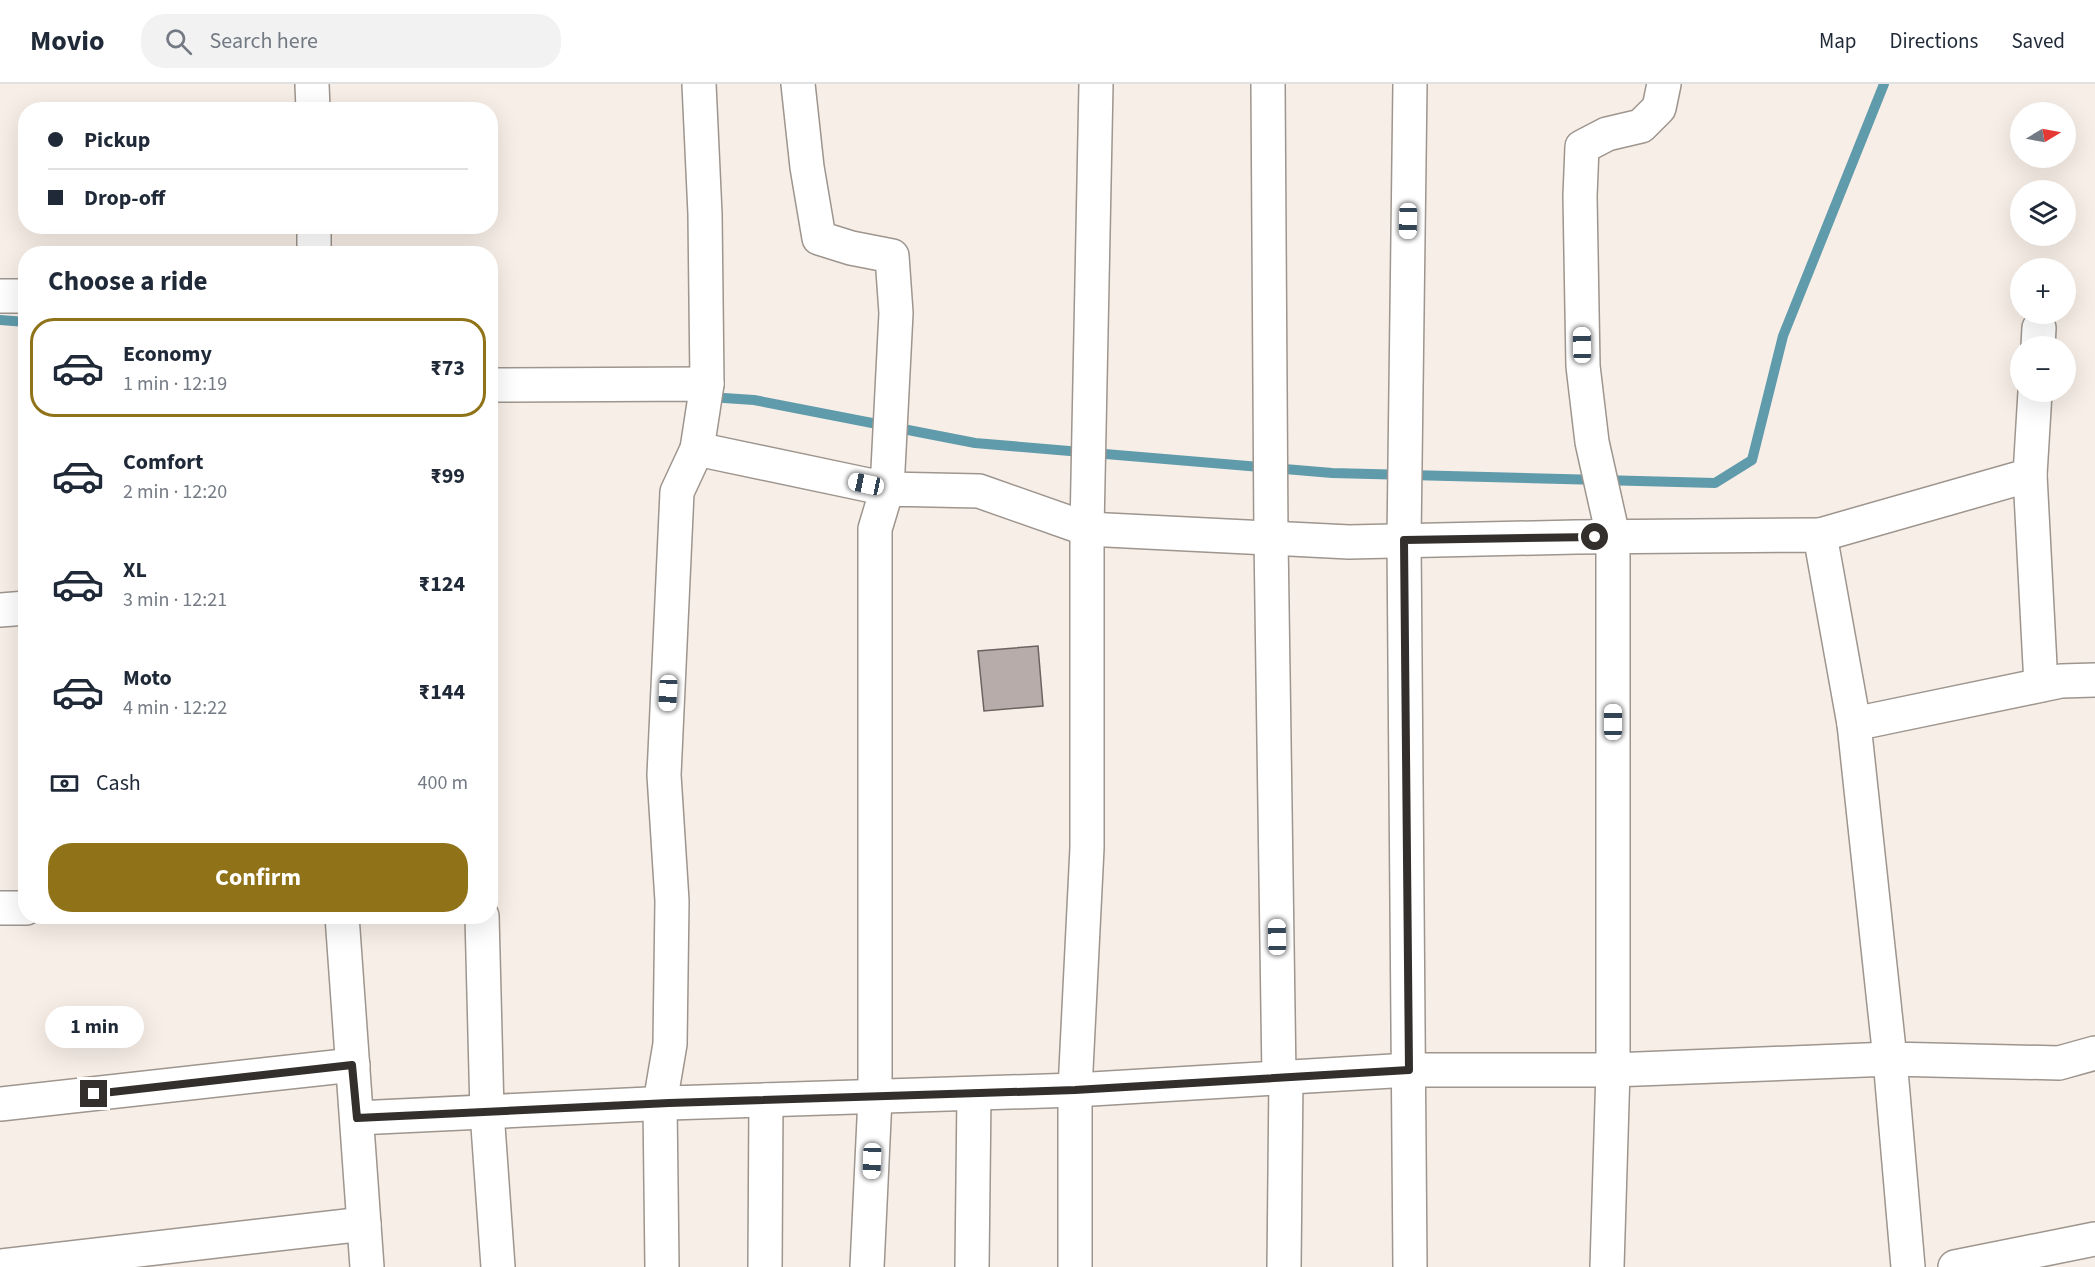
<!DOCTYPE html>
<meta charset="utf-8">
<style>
body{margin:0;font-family:"Source Sans 3",sans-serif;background:#f2f2f3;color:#1f2937;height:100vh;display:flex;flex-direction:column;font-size:22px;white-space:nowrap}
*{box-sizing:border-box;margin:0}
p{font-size:20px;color:#747a83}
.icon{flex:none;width:33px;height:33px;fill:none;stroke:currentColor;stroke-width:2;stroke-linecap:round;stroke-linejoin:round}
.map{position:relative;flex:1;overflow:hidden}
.panel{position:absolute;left:18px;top:162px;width:480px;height:678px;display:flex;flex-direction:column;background:#fff;border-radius:24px;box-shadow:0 6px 24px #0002}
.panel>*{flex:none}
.guide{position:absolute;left:18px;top:18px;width:480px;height:132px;border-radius:24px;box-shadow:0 6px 24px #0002;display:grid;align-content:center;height:132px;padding:0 30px;background:#fff}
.needle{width:39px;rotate:80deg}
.buttons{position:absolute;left:2010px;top:18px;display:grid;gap:12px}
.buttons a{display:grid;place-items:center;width:66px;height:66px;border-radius:50%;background:#fff;box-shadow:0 6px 24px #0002;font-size:30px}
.end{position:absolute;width:27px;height:27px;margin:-14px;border:8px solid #322f2c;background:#fff;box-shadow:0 0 0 3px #fff}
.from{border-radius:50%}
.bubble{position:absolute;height:42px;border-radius:21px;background:#fff;box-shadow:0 6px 24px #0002;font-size:20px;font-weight:700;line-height:42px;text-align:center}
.car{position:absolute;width:18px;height:36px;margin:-18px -9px;border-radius:8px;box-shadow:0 0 4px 2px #0007;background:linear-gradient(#fff 24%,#345 0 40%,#fff 0 76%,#345 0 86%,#fff 0)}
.guide b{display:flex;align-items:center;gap:21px;height:57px;font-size:22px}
.guide b+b{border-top:2px solid #e0e1e3}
.guide i{width:15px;height:15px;background:#1f2937}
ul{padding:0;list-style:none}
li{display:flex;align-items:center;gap:18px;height:99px;margin:0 12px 9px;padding:0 18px;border:3px solid transparent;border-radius:24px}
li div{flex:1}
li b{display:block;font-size:22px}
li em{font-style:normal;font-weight:700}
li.current{border-color:#907318}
li>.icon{width:54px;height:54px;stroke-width:1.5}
h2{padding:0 30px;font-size:27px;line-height:72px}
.pay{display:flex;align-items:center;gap:15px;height:66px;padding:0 30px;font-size:22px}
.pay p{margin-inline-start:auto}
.cta{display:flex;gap:12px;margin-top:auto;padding:12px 30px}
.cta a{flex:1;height:69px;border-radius:24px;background:#907318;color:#fff;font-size:24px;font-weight:700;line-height:69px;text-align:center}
header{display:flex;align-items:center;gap:36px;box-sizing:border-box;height:84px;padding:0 30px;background:#fff;border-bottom:2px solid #e0e1e3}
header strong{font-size:28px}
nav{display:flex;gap:33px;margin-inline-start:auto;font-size:21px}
.search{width:420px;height:54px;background:#f2f2f3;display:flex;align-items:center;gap:15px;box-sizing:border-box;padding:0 21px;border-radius:24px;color:#747a83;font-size:22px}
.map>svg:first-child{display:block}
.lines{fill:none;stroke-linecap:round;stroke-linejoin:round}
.stream{stroke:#609bab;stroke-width:10}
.building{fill:#b8acaa;stroke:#6c6260;stroke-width:1.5}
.street-casing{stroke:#9d958e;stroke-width:36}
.secondary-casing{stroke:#9d958e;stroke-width:36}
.street{stroke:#fff;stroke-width:33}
.secondary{stroke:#fff;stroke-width:33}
.route{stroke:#322f2c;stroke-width:8}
</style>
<header>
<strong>Movio</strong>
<div class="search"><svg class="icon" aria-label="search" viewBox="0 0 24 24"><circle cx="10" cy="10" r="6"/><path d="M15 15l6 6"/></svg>Search here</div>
<nav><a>Map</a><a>Directions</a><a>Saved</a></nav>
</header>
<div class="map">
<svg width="2095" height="1183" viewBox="0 0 2095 1183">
<rect width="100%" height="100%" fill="#f7eee7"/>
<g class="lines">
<g class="stream">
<path d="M0,236l26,2"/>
<path d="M709,313l45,3 221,43 357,30 383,10 37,-23 31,-124 101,-252"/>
</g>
</g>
<path class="building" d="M1038,562l5,60 -59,5 -6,-60z"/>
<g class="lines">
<g class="street-casing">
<g id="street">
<path d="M699,0l6,130 2,170"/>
<path d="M1268,0l3,454 8,540"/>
<path d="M1410,0l-6,456 6,727"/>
<path d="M0,212h26"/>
<path d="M2038,262l1,-18"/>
<path d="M490,301l217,-1 -10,65"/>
<path d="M2035,308l-5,83 11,210"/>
<path d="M1820,451l210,-60"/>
<path d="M0,526l26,-2"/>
<path d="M2095,596l-34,1 -207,43 36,335 169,4 36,-10"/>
<path d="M0,824h26"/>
<path d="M482,832l5,196 11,155"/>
<path d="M0,1020l353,-39"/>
<path d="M357,1034l312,-15 406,-13 334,-20h204l277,-11 18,208"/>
<path d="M0,1182l364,-42"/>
<path d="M662,1183l-2,-164 10,-59 2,-143 -8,-126 13,-283 20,-43 190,40 9,-176 -4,-57 -41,-8 -32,-10 -12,-71 -9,-83"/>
<path d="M765,1183l1,-167"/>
<path d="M867,1183l8,-169v-569l12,-40 92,2 108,38 262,13 227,-5 244,-2 34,189"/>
<path d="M972,1183l2,-173"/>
<path d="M1075,1183v-177l12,-242v-319l9,-445"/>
<path d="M1284,1183l2,-189"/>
<path d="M1607,1183l6,-197v-534l-21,-94 -9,-76 -3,-170 2,-49 25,-13 34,-8 18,-18 5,-24"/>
<path d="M1955,1183l140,-28"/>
</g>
</g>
<g class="secondary-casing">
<g id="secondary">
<path d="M312,0l1,26"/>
<path d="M314,142v28"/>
<path d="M342,832l25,351"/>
</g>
</g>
<use href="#street" class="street"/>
<use href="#secondary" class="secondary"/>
</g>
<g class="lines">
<path class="route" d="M94,1010l258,-29 5,53 312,-15 406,-13 334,-20 -5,-530 191,-3"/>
</g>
</svg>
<div class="buttons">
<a><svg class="needle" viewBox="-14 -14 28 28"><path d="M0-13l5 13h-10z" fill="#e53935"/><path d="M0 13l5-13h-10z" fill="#747a83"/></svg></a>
<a><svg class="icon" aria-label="layers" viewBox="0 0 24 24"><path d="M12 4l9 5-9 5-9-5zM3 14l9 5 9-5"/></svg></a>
<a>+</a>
<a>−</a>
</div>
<i class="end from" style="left:1595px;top:453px"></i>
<i class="end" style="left:94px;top:1010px"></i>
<div class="bubble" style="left:45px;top:922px;width:99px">1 min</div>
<i class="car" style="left:1408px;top:137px;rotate:181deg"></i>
<i class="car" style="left:1582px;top:261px;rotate:359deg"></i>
<i class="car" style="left:866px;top:400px;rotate:282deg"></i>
<i class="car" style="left:668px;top:609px;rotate:183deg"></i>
<i class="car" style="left:1613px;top:638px;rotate:0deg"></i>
<i class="car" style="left:1277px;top:853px;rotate:359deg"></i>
<i class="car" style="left:872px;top:1077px;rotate:182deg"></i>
<div class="guide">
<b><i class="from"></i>Pickup</b>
<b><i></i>Drop-off</b>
</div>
<section class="panel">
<h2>Choose a ride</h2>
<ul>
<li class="current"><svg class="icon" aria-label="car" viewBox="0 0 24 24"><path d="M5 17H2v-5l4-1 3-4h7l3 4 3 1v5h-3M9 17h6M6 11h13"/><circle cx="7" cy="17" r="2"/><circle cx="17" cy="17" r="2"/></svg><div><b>Economy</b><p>1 min · 12:19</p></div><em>₹73</em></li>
<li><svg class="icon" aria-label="car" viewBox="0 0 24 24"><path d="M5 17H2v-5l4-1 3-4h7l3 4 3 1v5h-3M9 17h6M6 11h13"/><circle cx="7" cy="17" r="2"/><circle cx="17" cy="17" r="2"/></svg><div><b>Comfort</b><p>2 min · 12:20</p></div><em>₹99</em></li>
<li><svg class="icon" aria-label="car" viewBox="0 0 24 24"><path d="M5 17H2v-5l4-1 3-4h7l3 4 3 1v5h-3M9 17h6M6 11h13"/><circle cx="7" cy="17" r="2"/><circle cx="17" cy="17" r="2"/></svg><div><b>XL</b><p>3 min · 12:21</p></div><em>₹124</em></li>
<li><svg class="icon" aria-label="car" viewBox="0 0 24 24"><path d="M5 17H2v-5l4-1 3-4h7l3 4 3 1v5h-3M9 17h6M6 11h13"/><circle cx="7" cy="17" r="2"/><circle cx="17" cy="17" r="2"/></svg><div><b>Moto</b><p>4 min · 12:22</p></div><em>₹144</em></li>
</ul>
<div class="pay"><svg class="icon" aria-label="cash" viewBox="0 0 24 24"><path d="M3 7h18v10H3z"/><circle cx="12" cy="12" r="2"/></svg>Cash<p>400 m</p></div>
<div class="cta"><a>Confirm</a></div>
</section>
</div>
